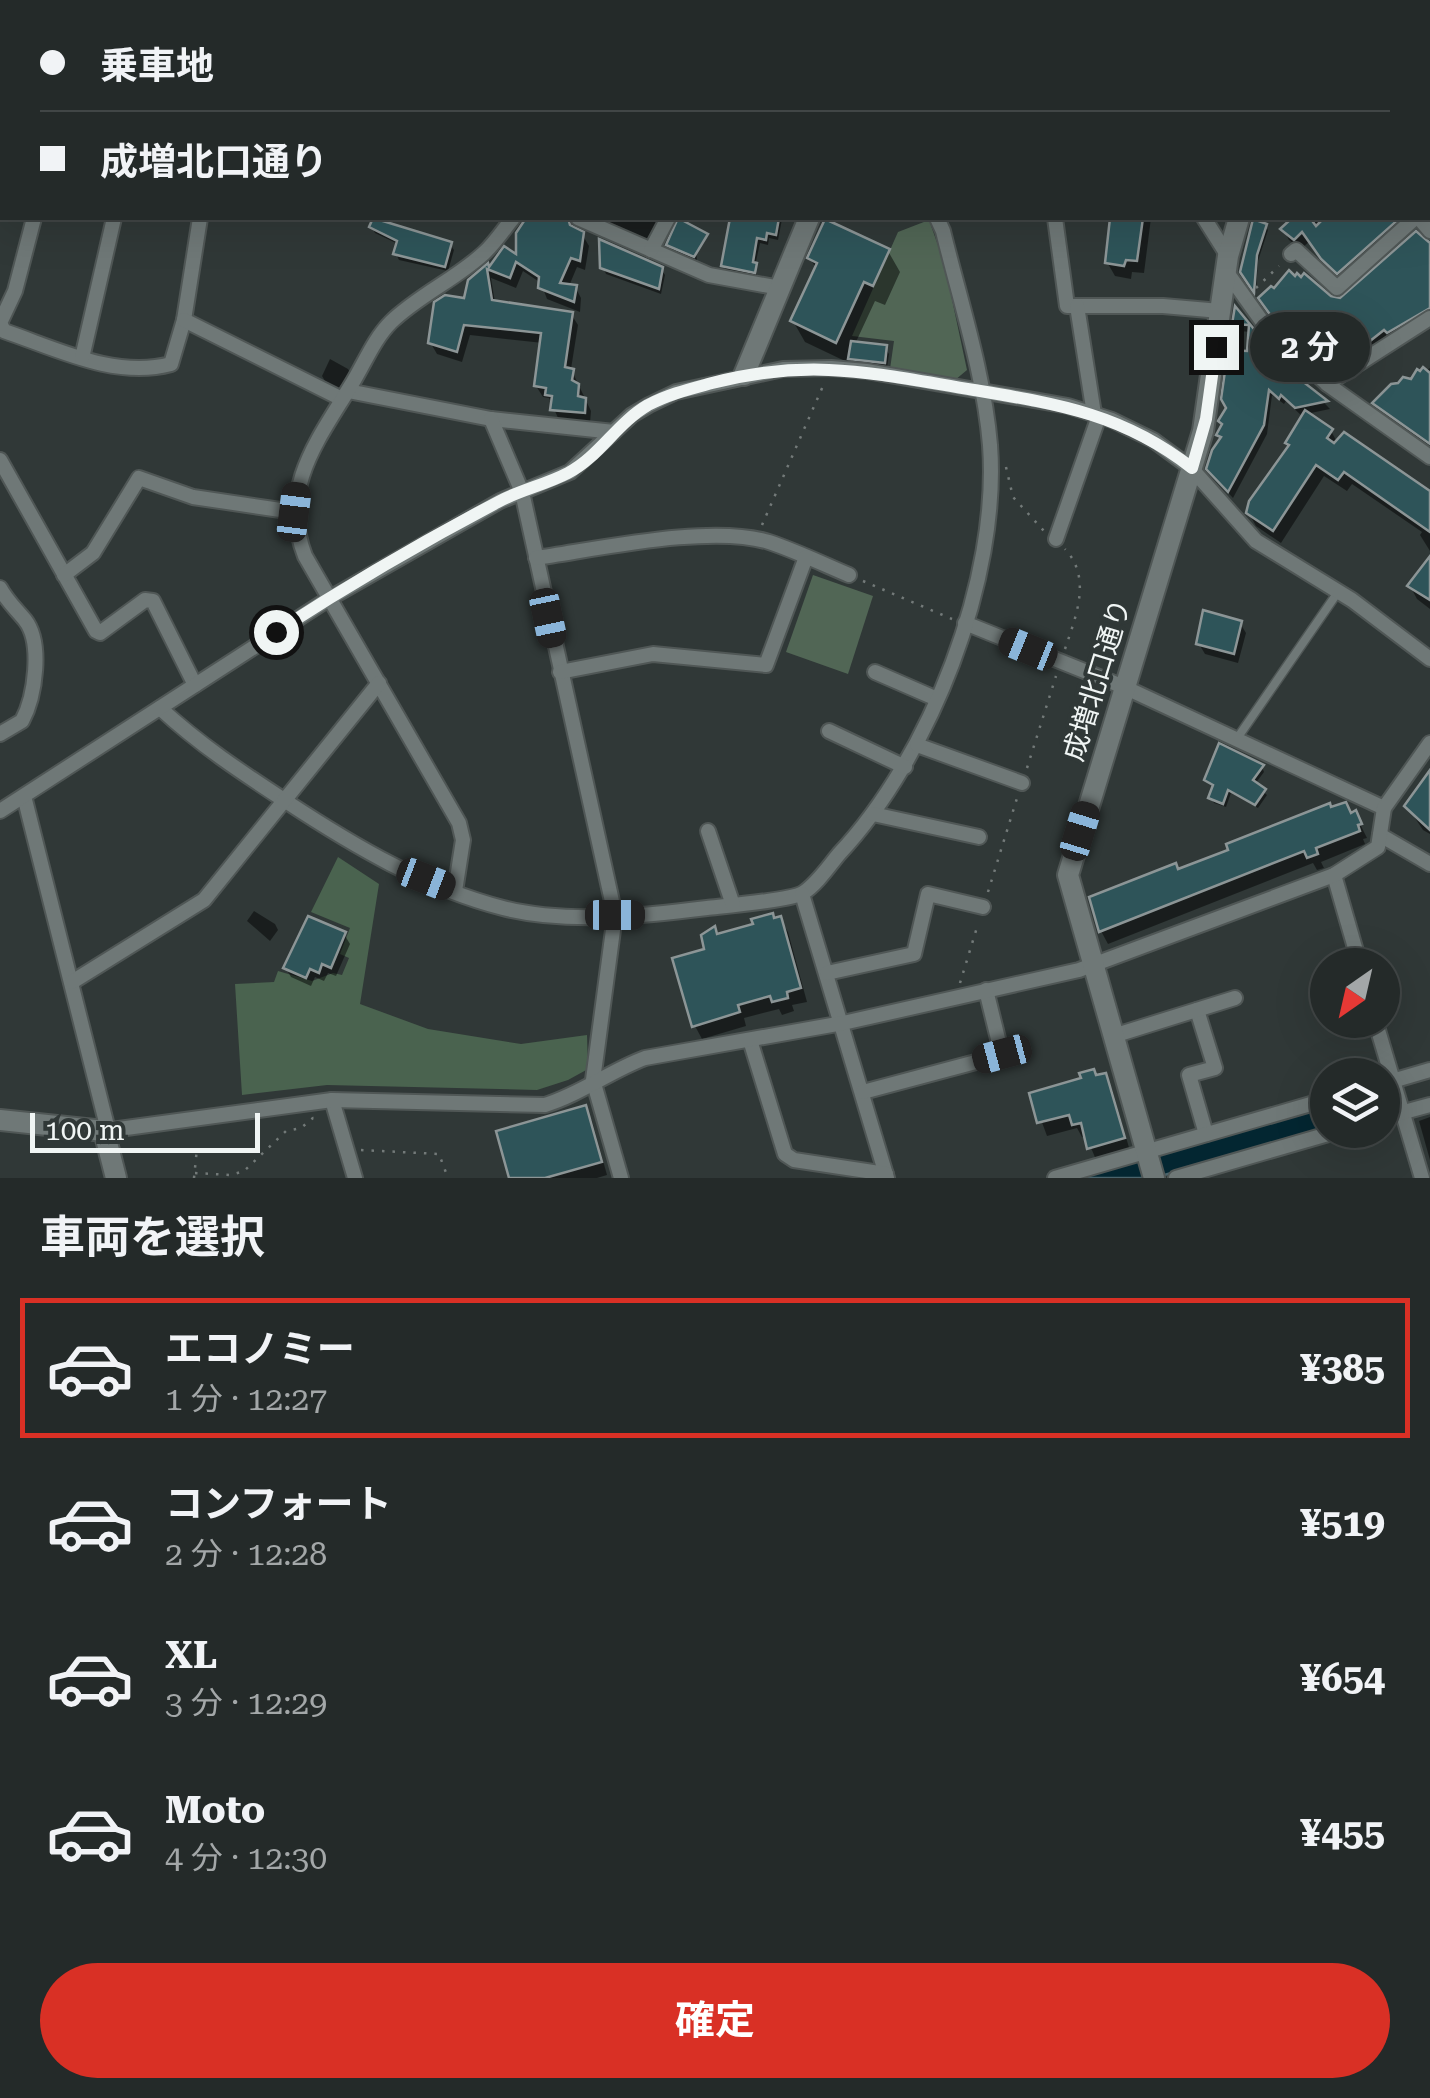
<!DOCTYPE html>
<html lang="ja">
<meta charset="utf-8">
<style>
body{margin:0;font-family:"Roboto Serif","Noto Sans JP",serif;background:#2c3231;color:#f1f3f6;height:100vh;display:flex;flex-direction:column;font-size:38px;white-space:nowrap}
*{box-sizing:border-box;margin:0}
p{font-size:32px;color:#a3a7a8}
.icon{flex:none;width:55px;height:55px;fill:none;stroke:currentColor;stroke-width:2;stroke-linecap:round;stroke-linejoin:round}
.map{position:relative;height:1178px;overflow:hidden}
.side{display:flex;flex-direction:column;background:#242a29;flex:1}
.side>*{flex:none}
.top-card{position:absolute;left:0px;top:0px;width:1430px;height:220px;box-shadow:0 10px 40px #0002,0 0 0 2px #414646;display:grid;align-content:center;height:220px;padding:0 40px;background:#242a29}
.needle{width:65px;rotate:214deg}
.fabs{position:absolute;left:1310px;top:948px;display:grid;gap:20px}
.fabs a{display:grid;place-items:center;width:90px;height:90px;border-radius:50%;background:#242a29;box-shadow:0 10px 40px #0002,0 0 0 2px #414646;font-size:50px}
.scale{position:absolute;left:30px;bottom:25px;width:230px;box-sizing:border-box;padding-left:10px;border:5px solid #f0f5f4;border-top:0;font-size:28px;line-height:35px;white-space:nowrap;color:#f0f5f4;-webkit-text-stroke:8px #303837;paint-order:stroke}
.end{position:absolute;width:45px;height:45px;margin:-22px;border:12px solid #f0f5f4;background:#111;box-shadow:0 0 0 5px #111}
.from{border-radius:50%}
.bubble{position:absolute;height:70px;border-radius:35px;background:#242a29;box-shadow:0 10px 40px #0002,0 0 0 2px #414646;font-size:32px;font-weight:700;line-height:70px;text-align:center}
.car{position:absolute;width:30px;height:60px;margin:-30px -15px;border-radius:12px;box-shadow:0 0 8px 2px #0007;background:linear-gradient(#222 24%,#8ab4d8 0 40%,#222 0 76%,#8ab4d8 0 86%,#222 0)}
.top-card b{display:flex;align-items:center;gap:35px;height:95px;font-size:38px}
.top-card b+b{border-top:2px solid #414646}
.top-card i{width:25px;height:25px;background:#f1f3f6}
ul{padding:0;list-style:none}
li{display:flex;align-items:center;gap:30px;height:140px;margin:0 20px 15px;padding:0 20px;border:5px solid transparent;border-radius:0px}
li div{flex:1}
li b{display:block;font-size:38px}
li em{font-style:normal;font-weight:700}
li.on{border-color:#d93025}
li>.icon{width:90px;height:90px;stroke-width:1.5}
h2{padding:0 40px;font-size:45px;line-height:120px}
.primary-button{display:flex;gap:20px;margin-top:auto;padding:20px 40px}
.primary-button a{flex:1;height:115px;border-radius:60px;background:#d93025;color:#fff;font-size:40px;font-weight:700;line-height:115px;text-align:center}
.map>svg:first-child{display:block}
.green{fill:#516655}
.forest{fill:#4a634f}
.water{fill:#032631;stroke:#4a646c;stroke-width:2.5}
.shadow{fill:#0007}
.building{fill:#2e5459;stroke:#8c9596;stroke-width:2.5}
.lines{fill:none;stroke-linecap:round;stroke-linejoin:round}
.lane-casing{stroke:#505756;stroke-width:11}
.street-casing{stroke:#505756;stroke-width:18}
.secondary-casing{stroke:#505756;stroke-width:24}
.path{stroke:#737a79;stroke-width:2.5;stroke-dasharray:2.5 8;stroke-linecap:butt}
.lane{stroke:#6f7877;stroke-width:8}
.street{stroke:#6f7877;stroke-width:14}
.secondary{stroke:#6f7877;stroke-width:20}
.route{stroke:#f0f5f4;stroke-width:12}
.labels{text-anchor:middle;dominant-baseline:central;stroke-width:8;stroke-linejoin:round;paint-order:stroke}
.street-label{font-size:28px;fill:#f0f5f4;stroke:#303837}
</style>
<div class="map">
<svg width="1430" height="1178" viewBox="0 0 1430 1178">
<rect width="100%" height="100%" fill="#303837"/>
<g class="green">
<path d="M929,220l15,42 23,108 -12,10 -65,-11 4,-28 -42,-5 46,-104z"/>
<path d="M813,575l60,21 -25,78 -62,-22z"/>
</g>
<path class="forest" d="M338,857l41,27 -19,120 68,25 93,15 66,-9 1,34 -20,11 -31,10 -210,-5 -85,10 -7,-111 39,-2 4,-11 34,10 21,-8 9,2 7,-17 -9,-4 10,-26 -39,-16z"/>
<path class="water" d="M1327,1105v23l-173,50h-77z"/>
<g class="shadow">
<path d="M409,0h70l5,2h-71z"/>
<path d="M537,0h70l-68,2z"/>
<path d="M994,0h75l-3,2z"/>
<path d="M1090,0h95l-96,2z"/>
<path d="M1319,0h72l2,2h-75z"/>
<path d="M1430,17v65l-2,3v-65z"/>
<rect x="0" y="65" width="2" height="69"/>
<path d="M1428,131l2,3v80l-2,-4z"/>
<path d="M375,218l75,26 4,6 -6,21 -49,-11 -3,-6 2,-10 -23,-11 -3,-6z"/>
<path d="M529,218h7l24,12 5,-12h28h-10l-9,7v5l8,4 7,12 -4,24 -8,-3 -8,19 6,1 6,11 -1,14 -33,-13 -6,-16 -18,-12 -7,17 -25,-10 4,25 76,11 7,11 -7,44 20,42 -1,12 -31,-3 -10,-22 -6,-1 -7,-11 7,-43 -73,-8 -8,27 -25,-8 -7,-12 35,-41 22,-34 2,3 8,-11h22v-25z"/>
<path d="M602,218h67l-16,28 -46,-20z"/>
<path d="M732,218l50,1 -4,21 -9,-2 -1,7 -8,-2 -5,23 2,11 -30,-5 -3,-6z"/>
<path d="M1113,218h38l-7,55 -12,-1 -1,7 -16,-3 -8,-14z"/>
<path d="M1295,218h42l16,14 14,-14h32l7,10 -61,55 -35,-42 -9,8 -12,-9 -6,-11z"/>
<path d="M1265,226l3,4 -10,31 -2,31 -14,-21z"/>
<path d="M695,234l2,27 -25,-11 -3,-6z"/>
<path d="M1430,249v64l-39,24 -3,-3 -32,25 -13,-13 -20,20 -43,-41 49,-26 12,2z"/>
<path d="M888,251l12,21 -15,33 -10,-4 -20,43 30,4 4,6 -2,14 -33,-4 -4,-8 -3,6 -42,-20 -12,-21 24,-51 -7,-12z"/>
<path d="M603,267l58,2 4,6 -4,19 -55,-20z"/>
<path d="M1236,312l94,97 -24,5 25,17 6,11 93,52v57l-10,-16 2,-3 -70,-48 -5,7 -23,-15 -43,67 -25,-17 -8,-14 42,-65 13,-30 -17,-16 -2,3 -12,-9 -5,39 -34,64 -20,-21 -4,-9 13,-29 -3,-4 31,-81 1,-22 -12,-1 -4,-8z"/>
<path d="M330,359l18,10 3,5 -9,16 -17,-9 -3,-5z"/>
<path d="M1430,368v78l-51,-37 -3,-5z"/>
<path d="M1430,559v50l-13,-10 -7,-13z"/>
<path d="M1240,623l6,10 -8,30 -33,-9 -6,-10z"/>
<path d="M1262,767l2,5 -9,12 12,11 -9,13 -27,-15 -5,14 -12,-4 -3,-5z"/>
<path d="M1430,774v60l-7,-4 -16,-24z"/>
<path d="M1331,810l24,4 12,24 -4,1 2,5 -44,18 3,6 -7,2 -4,-7 -205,81 -7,-13 -9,-32 86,-27z"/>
<path d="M254,911l21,13 3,6 -8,11 -23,-20z"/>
<path d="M780,919l8,13 19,70 -15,3 2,6 -12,4 -3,-6 -35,9 2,8 -44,13 -7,-13 11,-75 12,-15z"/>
<path d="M344,934l6,10 -14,32 -8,-3 -4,8 -9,-4 -4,9 -20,-9 -5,-9z"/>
<path d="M1105,1076l7,13 18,62 -33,11 -11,-26 -4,1 -5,-9 -30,8 -15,-41z"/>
<path d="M585,1108l7,13 15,54 -10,3h-86l-12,-45z"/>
<path d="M1430,1117v43l-11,-39z"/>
</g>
<g class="building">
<path d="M373,218l79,24 -7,25 -52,-13 4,-13 -28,-14z"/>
<path d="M526,218h42l2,7 14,7 -4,29 -9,-3 -11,25 17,2 -3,17 -36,-14 1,-11 -23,-15 -6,16 -23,-9 5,31 81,12 -8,55 9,2 -2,11 7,4 -1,12 8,2 -1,15 -35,-3 2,-14 -7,-1 1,-7 -12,-2 7,-53 -77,-8 -7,27 -29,-9 6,-41 11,-7 19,3 4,-18 20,-17 1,4 15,-21 12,8v-21z"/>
<path d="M678,218l30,16 -14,23 -28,-12z"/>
<path d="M730,218h49l-3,17 -9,-2 -1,7 -9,-2 -4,24 4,1 -2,10 -34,-7z"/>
<path d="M1110,218h33l-6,43 -11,-1 -2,6 -19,-3z"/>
<path d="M1292,218h18l6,8 8,-8h76l-63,56 -16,-15 -19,-27 -8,8 -14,-11z"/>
<path d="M825,219l65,30 -17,37 -9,-4 -28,61 -46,-22 27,-58 -10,-5z"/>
<path d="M1253,219l14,5 -10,31 -3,38 -14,-21z"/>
<path d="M1416,231l14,12v65l-43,25 -3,-3 -33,26 -12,-14 -19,20 -46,-42 -16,-22 13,-12 3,2 15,-18 6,6 2,-3 4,4 3,-4 27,23 9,2z"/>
<path d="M599,239l64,28 -4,22 -59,-21z"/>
<path d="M1235,306l23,28 47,44 -3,3 26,20 -33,7 -14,-13 -2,4 -10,-9 -5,35 -36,67 -22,-23 6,-19 9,-13 -5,-2 6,-11 -4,-3 8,-13 -5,-9 7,-49 19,1 2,-26 -17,-1z"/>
<path d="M851,341l36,4 -2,18 -37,-4z"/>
<path d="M1423,367l7,6v71l-58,-41 19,-19 7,-1 5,-6 8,2 6,-10 3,2z"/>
<path d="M1305,410l28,19 -6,9 7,5 10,-11 86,59v41l-86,-60 -6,8 -22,-15 -43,66 -27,-18 3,-12 40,-56 -4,-2z"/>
<path d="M1430,556v44l-23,-14z"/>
<path d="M1203,610l39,11 -8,33 -38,-10z"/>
<path d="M1219,743l45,22 -11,15 13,9 -11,16 -27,-15 -5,14 -15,-6 5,-13 -9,-5z"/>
<path d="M1430,770v60l-26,-24z"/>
<path d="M1346,802l5,11 5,-3 6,14 -4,1 2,6 -44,17 2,6 -11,4 -3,-7 -205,81 -10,-35 87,-34 2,6 50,-19 -2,-6 104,-41 1,4z"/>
<path d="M773,913l1,5 7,-2 20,72 -14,4 1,6 -16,4 -2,-6 -32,9 2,7 -48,15 -20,-69 32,-9 -3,-14 14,-9 2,8 36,-10 -2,-5z"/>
<path d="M308,916l38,16 -15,36 -9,-4 -3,9 -9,-4 -4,9 -23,-10z"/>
<path d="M1094,1069l2,6 10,-2 19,65 -38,11 -6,-26 -9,2 -3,-10 -32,8 -8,-30 52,-15 -2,-5z"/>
<path d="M586,1105l16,57 -57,16h-36l-13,-47z"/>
</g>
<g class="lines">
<g class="lane-casing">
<g id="lane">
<path d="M1305,2l1,-2"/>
<path d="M1236,740l102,-148"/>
</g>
</g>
<g class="street-casing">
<g id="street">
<path d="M274,0l11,2"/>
<path d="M521,0l5,2"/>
<path d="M786,0l2,2"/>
<path d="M231,2v-2"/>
<path d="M618,2l2,-2"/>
<path d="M968,2l2,-2"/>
<path d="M1072,2l1,-2"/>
<path d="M1188,2l1,-2"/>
<path d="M0,41l2,-1"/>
<path d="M0,139h2"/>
<path d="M34,218l-19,73 -15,32 4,8c53,18 111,48 167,33l13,-44 16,-102"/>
<path d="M578,218l131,57 71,13"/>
<path d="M1055,218l12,88h96l57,5"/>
<path d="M1204,218l24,38"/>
<path d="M1419,218l11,13"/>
<path d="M651,250l17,-32"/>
<path d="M1291,254l5,-4 41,38 78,-70"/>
<path d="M1226,271l40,56 61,57 103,-66"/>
<path d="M1077,306l17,108"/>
<path d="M184,320l156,78"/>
<path d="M82,358l32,-140"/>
<path d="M1327,384l103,73"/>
<path d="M348,391l143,28 123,13"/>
<path d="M491,419l31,73 93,423 -22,165 28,98"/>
<path d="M0,460l96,171 4,2 45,-33 8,1 42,84"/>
<path d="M1056,539l43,-123"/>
<path d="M536,558c63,-9 175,-34 233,-16 27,9 54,22 80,33"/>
<path d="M64,575l29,-22 46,-75 54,19 101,15"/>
<path d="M0,588c7,13 16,21 25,32 18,23 10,77 -3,101l-22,13"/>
<path d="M965,623l159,64 260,121"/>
<path d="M560,672l93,-18 113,11 40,-108"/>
<path d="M875,672l62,27"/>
<path d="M160,708c40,37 81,64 127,94 67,44 138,86 216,106 62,16 141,8 204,0 17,-2 85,-8 96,-15 14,-9 26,-27 36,-39 91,-97 161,-275 151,-409 -6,-72 -30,-144 -47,-214l-6,-13"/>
<path d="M829,731l76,36"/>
<path d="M917,745l105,38"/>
<path d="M24,796l84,334"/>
<path d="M0,811l330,-213 170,-97 70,-29 62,-57 17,-10 27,-13 107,-23 48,-1 35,3 202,35 44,14 41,20 38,28 65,73 96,59 78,59"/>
<path d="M873,814l106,23"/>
<path d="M708,831l25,74"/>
<path d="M1380,835l50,29"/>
<path d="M1334,875l26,90"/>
<path d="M455,891l8,-51 -4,-17 -154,-267c-26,-67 12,-115 45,-169 14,-22 23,-47 41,-65 28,-27 65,-43 93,-69 11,-10 20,-24 29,-35"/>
<path d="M802,894l85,284"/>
<path d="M827,973l87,-19 14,-60 55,13"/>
<path d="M72,982l132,-82 175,-217"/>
<path d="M1197,1010l18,58 -26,7 17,59"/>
<path d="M1375,1020l47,158"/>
<path d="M1113,1036l122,-38"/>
<path d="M750,1040l35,114 9,6 92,14"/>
<path d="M1382,1084l48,-14"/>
<path d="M863,1092l139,-37 -16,-65"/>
<path d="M332,1100l23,78"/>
<path d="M1382,1118l48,-13"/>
<path d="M104,1131l228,-31 213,5c36,-11 65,-34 100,-47l198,-35 236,-53 255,-95 44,-28 6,-39 46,-65"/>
<path d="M1055,1178l273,-79"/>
<path d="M1176,1178l166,-48"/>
</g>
</g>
<g class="secondary-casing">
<g id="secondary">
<path d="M1403,2l1,-2"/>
<path d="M744,375l65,-157"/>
<path d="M0,1120l104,11 12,47"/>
<path d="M1154,1178l-86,-303 135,-444 25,-175 11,-38"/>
</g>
</g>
<g class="path">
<path d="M1256,288l23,-22"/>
<path d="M1006,467l7,30 31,34"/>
<path d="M762,525l61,-139"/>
<path d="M863,581l89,38"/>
<path d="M1065,649c11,-33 27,-71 0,-100"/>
<path d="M1027,768l29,-92"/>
<path d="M988,892l30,-97"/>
<path d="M960,983l18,-59"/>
<path d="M361,1150l78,4 9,24"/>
<path d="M195,1173l36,2 13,-4 42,-40 15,-3 12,-10 8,1"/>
<path d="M194,1178l3,-30"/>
</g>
<use href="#lane" class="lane"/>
<use href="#street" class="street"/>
<use href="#secondary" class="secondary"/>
</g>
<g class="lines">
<path class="route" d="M276,632c71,-46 146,-90 222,-130 22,-12 47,-17 70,-29 31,-16 49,-50 80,-68 21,-11 42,-16 64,-22 100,-26 164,-9 262,7 84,14 149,24 218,78l14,-49 10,-72"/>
</g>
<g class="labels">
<g class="street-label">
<text transform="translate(1097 680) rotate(-73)">成増北口通り</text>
</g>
</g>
</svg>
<div class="fabs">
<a><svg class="needle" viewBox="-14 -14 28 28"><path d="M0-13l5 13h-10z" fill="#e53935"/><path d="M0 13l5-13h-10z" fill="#a3a7a8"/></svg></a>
<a><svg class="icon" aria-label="layers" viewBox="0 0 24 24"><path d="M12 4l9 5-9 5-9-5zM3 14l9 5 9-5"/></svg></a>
</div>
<div class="scale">100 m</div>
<i class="end from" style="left:276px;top:632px"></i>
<i class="end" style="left:1216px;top:347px"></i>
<div class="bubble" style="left:1250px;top:312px;width:120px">2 分</div>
<i class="car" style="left:294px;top:512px;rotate:7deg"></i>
<i class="car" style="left:548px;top:618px;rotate:168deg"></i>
<i class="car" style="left:1028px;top:649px;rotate:292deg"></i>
<i class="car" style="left:1080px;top:831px;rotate:17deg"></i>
<i class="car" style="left:426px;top:879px;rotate:111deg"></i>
<i class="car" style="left:615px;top:915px;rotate:90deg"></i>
<i class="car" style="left:1002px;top:1054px;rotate:255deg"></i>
<div class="top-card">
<b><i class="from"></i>乗車地</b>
<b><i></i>成増北口通り</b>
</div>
</div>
<section class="side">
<h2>車両を選択</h2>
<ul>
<li class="on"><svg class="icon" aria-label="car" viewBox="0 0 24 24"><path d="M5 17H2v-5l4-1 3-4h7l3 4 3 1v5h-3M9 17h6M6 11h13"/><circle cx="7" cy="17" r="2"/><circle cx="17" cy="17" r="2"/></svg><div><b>エコノミー</b><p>1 分 · 12:27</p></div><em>¥385</em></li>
<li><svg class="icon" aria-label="car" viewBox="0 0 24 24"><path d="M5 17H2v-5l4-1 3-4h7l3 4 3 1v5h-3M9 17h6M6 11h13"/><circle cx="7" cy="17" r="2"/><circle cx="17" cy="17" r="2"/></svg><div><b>コンフォート</b><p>2 分 · 12:28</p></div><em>¥519</em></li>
<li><svg class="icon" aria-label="car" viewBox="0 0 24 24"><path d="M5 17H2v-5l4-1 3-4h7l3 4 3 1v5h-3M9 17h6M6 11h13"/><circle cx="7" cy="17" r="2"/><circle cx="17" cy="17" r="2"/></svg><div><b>XL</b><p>3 分 · 12:29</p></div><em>¥654</em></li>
<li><svg class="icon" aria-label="car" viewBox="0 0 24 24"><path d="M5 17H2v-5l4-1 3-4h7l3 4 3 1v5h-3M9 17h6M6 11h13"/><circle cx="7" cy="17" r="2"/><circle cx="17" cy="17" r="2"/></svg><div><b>Moto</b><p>4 分 · 12:30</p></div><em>¥455</em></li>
</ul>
<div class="primary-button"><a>確定</a></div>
</section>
